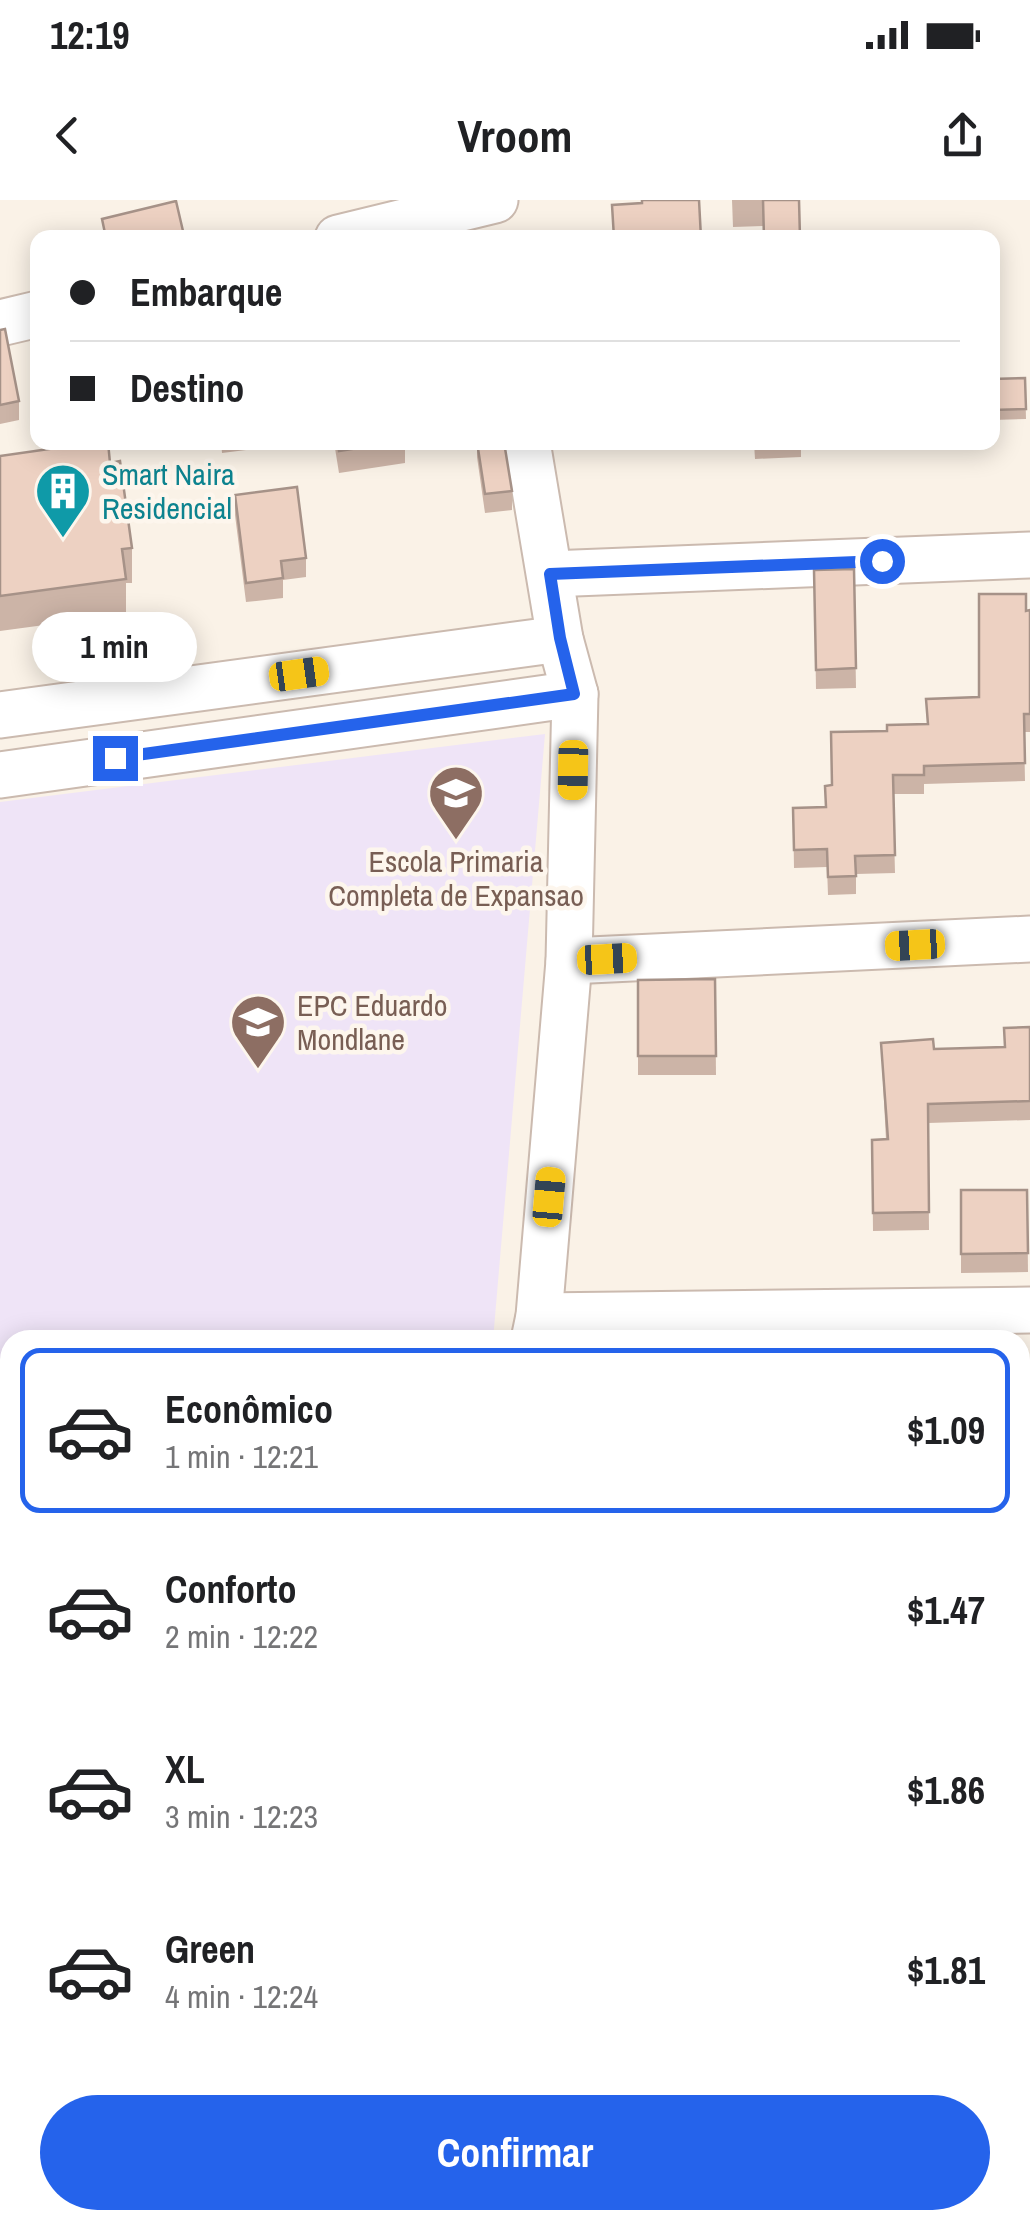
<!DOCTYPE html>
<html lang="pt">
<meta charset="utf-8">
<style>
body{margin:0;font-family:"Archivo Narrow",sans-serif;background:#f6f6f6;color:#202124;height:100vh;display:flex;flex-direction:column;font-size:38px;white-space:nowrap}
*{box-sizing:border-box;margin:0}
p{font-size:32px;color:#757577}
.icon{flex:none;width:55px;height:55px;fill:none;stroke:currentColor;stroke-width:2;stroke-linecap:round;stroke-linejoin:round}
.map{position:relative;flex:1;overflow:hidden}
.details{position:absolute;left:0px;top:1130px;width:1030px;height:900px;display:flex;flex-direction:column;background:#fff;border-radius:30px 30px 0 0;box-shadow:0 5px 25px #0003}
.details>*{flex:none}
.banner{position:absolute;left:30px;top:30px;width:970px;height:220px;border-radius:20px;box-shadow:0 5px 25px #0003;display:grid;align-content:center;height:220px;padding:0 40px;background:#fff}
.end{position:absolute;width:45px;height:45px;margin:-22px;border:12px solid #2563eb;background:#fff;box-shadow:0 0 0 5px #fff}
.from{border-radius:50%}
.bubble{position:absolute;height:70px;border-radius:35px;background:#fff;box-shadow:0 5px 25px #0003;font-size:32px;font-weight:700;line-height:70px;text-align:center}
.car{position:absolute;width:30px;height:60px;margin:-30px -15px;border-radius:12px;box-shadow:0 0 8px 2px #0007;background:linear-gradient(#f5c518 24%,#345 0 40%,#f5c518 0 76%,#345 0 86%,#f5c518 0)}
.banner b{display:flex;align-items:center;gap:35px;height:95px;font-size:38px}
.banner b+b{border-top:2px solid #e0e0e0}
.banner i{width:25px;height:25px;background:#202124}
ul{padding:18px 0 0;list-style:none}
li{display:flex;align-items:center;gap:30px;height:165px;margin:0 20px 15px;padding:0 20px;border:5px solid transparent;border-radius:20px}
li div{flex:1}
li b{display:block;font-size:38px}
li em{font-style:normal;font-weight:700}
li.current{border-color:#2563eb}
li>.icon{width:90px;height:90px;stroke-width:1.5}
.cta{display:flex;gap:20px;margin-top:auto;padding:20px 40px}
.cta a{flex:1;height:115px;border-radius:60px;background:#2563eb;color:#fff;font-size:40px;font-weight:700;line-height:115px;text-align:center}
.status{display:flex;justify-content:space-between;align-items:center;height:70px;padding:0 50px;background:#fff;direction:ltr}
.status svg{height:28px;fill:currentColor}
header{display:flex;justify-content:space-between;align-items:center;height:130px;padding:0 40px;background:#fff;font-size:45px;font-weight:700}
.map>svg:first-child{display:block}
.education{fill:#efe4f7}
.lines{fill:none;stroke-linecap:round;stroke-linejoin:round}
.minor-casing{stroke:#cbbaaf;stroke-width:49}
.minor{stroke:#fff;stroke-width:45}
.wall{fill:#ccb4a7}
.shaded-wall{fill:#a69288}
.building{fill:#edd1c2;stroke:#a69288;stroke-width:2.5}
.route{stroke:#2563eb;stroke-width:12}
.labels{text-anchor:middle;dominant-baseline:central;stroke-width:9;stroke-linejoin:round;paint-order:stroke}
.culture-label{font-size:30px;fill:#0d838f;stroke:#fdf6ed;text-anchor:start}
.education-label{font-size:30px;fill:#785e54;stroke:#fdf6ed}
</style>
<div class="status"><b>12:19</b><svg viewBox="0 0 49 12"><path d="M0 12V9h3v3zM5 12V6h3v6zM10 12V3h3v9zM15 12V0h3v12zM26 1h20v11H26zM47 4h2v5h-2z"/></svg></div>
<header><svg class="icon" aria-label="back" viewBox="0 0 24 24"><path d="M15 5l-7 7 7 7"/></svg>Vroom<svg class="icon" aria-label="share" viewBox="0 0 24 24"><path d="M12 15V3M7 8l5-5 5 5M5 13v7h14v-7"/></svg></header>
<div class="map">
<svg width="1030" height="2030" viewBox="0 0 1030 2030">
<rect width="100%" height="100%" fill="#faf2e7"/>
<path class="education" d="M545,534l-52,606h-483v149l-10,2v-689z"/>
<g class="lines">
<g class="minor-casing">
<g id="minor">
<path d="M338,38l157,-38"/>
<path d="M0,123l38,-9"/>
<path d="M527,242l33,197 15,55 -6,267 -30,355 -5,24"/>
<path d="M550,374l480,-19"/>
<path d="M0,515l560,-76"/>
<path d="M0,575l575,-81"/>
<path d="M569,761l461,-22"/>
<path d="M539,1116l491,-6"/>
<path d="M0,1320l10,-1"/>
<path d="M1020,1516h10"/>
<path d="M0,1691l10,-1"/>
<path d="M1020,1842l10,-15"/>
<path d="M584,2020l15,10"/>
<path d="M347,2030l2,-10"/>
<path d="M897,2030l7,-10"/>
</g>
</g>
<use href="#minor" class="minor"/>
</g>
<g class="wall">
<path d="M732,0h67l1,38h-37v-12l-30,1z"/>
<path d="M0,130l19,71v19l-19,4z"/>
<path d="M1025,178l1,41 -34,1v-41z"/>
<path d="M221,242h88l-87,11z"/>
<path d="M334,242h71v21l-66,10z"/>
<path d="M477,242l35,49v19l-27,3 -8,-56z"/>
<path d="M754,242h47v15l-46,2z"/>
<path d="M0,256l110,7 22,85v35h-6v31l-126,17z"/>
<path d="M235,295l71,63v19l-23,3v18l-37,4 -11,-87z"/>
<path d="M854,369l2,119 -40,1 -2,-119z"/>
<path d="M1030,410v122h-6l1,49 -101,3v10h-31l2,79 -39,1v20l-28,1 -1,-28 -33,1 -1,-60 33,-1 6,-22 55,-54 40,-7 -1,-25 53,-2 47,-86z"/>
<path d="M715,779l1,96h-78v-95z"/>
<path d="M1030,827v93l-102,3 1,107 -56,1 -1,-91h14l-5,-97 53,6 70,-2z"/>
<path d="M961,990h66l1,82 -67,1z"/>
<path d="M0,1472l10,1v140h-10z"/>
</g>
<g class="shaded-wall">
<path d="M183,31v7h-25z"/>
<path d="M1029,1672v28l-9,15v-27z"/>
</g>
<g class="building">
<path d="M642,0h57l2,38h-87l-2,-33 30,-2z"/>
<path d="M763,0h36l1,38h-36z"/>
<path d="M176,1l7,30 -25,7h-52l-4,-19z"/>
<path d="M5,129l14,72 -19,4v-75z"/>
<path d="M1025,178l1,31 -34,1v-31z"/>
<path d="M98,242h10l2,21 10,-2 12,87 -10,1 4,30 -126,17v-140z"/>
<path d="M338,242h57l-56,9z"/>
<path d="M477,242h27l8,49 -27,3z"/>
<path d="M297,287l9,71 -25,3 2,17 -37,5 -11,-88z"/>
<path d="M854,369l2,99 -40,2 -2,-100z"/>
<path d="M979,394h47v17l4,-1v104h-6l1,49 -101,3v9h-31l2,80 -40,1 1,20 -28,1 -1,-28 -33,1 -1,-42 33,-1 -1,-21 7,-1 -1,-53 56,-1v-6l41,-1 -2,-25 53,-2z"/>
<path d="M715,779l1,77h-78v-76z"/>
<path d="M1030,827v74l-102,3 1,108 -56,1 -1,-73 16,-1 -7,-96 52,-4 1,10 71,-2 -1,-19z"/>
<path d="M961,990h66l1,63 -67,1z"/>
<path d="M0,1472l10,1v120h-10z"/>
<path d="M1020,1667l9,5 -9,16z"/>
</g>
<g class="lines">
<path class="route" d="M115,558l459,-64 -14,-56 -10,-64 332,-13"/>
</g>
<defs>
<g id="building-pin" transform="scale(2.875)"><path d="M0 17L-7.5 6A9.5 9.5 0 1 1 7.5 6Z" fill="#0f9aa8" stroke="#fdf6ed"/><path d="M-4-6H4V6H1V3H-1V6H-4ZM-2.5-4.3h1.7v1.8h-1.7ZM.8-4.3h1.7v1.8H.8ZM-2.5-1h1.7V.8h-1.7ZM.8-1h1.7V.8H.8Z" fill="#fff"/></g>
<g id="school-pin" transform="scale(2.875)"><path d="M0 17L-7.5 6A9.5 9.5 0 1 1 7.5 6Z" fill="#8d6e63" stroke="#fdf6ed"/><path d="M0-5L7-2L0 1L-7-2ZM-4 1L0 2.5L4 1V4Q0 6-4 4Z" fill="#fff"/></g>
</defs>
<g fill-rule="evenodd">
<use href="#building-pin" x="63" y="291"/>
<use href="#school-pin" x="456" y="593"/>
<use href="#school-pin" x="258" y="822"/>
</g>
<g class="labels">
<g class="culture-label">
<text x="102" y="274">Smart Naira<tspan x="102" dy="34">Residencial</tspan></text>
</g>
<g class="education-label">
<text x="456" y="661">Escola Primaria<tspan x="456" dy="34">Completa de Expansao</tspan></text>
<text x="297" y="805" text-anchor="start">EPC Eduardo<tspan x="297" dy="34">Mondlane</tspan></text>
</g>
</g>
</svg>
<i class="end from" style="left:882px;top:361px"></i>
<i class="end" style="left:115px;top:558px"></i>
<div class="bubble" style="left:32px;top:412px;width:165px">1 min</div>
<i class="car" style="left:299px;top:474px;rotate:82deg"></i>
<i class="car" style="left:573px;top:570px;rotate:181deg"></i>
<i class="car" style="left:915px;top:745px;rotate:267deg"></i>
<i class="car" style="left:607px;top:759px;rotate:87deg"></i>
<i class="car" style="left:549px;top:997px;rotate:5deg"></i>
<div class="banner">
<b><i class="from"></i>Embarque</b>
<b><i></i>Destino</b>
</div>
<section class="details">
<ul>
<li class="current"><svg class="icon" aria-label="car" viewBox="0 0 24 24"><path d="M5 17H2v-5l4-1 3-4h7l3 4 3 1v5h-3M9 17h6M6 11h13"/><circle cx="7" cy="17" r="2"/><circle cx="17" cy="17" r="2"/></svg><div><b>Econômico</b><p>1 min · 12:21</p></div><em>$1.09</em></li>
<li><svg class="icon" aria-label="car" viewBox="0 0 24 24"><path d="M5 17H2v-5l4-1 3-4h7l3 4 3 1v5h-3M9 17h6M6 11h13"/><circle cx="7" cy="17" r="2"/><circle cx="17" cy="17" r="2"/></svg><div><b>Conforto</b><p>2 min · 12:22</p></div><em>$1.47</em></li>
<li><svg class="icon" aria-label="car" viewBox="0 0 24 24"><path d="M5 17H2v-5l4-1 3-4h7l3 4 3 1v5h-3M9 17h6M6 11h13"/><circle cx="7" cy="17" r="2"/><circle cx="17" cy="17" r="2"/></svg><div><b>XL</b><p>3 min · 12:23</p></div><em>$1.86</em></li>
<li><svg class="icon" aria-label="car" viewBox="0 0 24 24"><path d="M5 17H2v-5l4-1 3-4h7l3 4 3 1v5h-3M9 17h6M6 11h13"/><circle cx="7" cy="17" r="2"/><circle cx="17" cy="17" r="2"/></svg><div><b>Green</b><p>4 min · 12:24</p></div><em>$1.81</em></li>
</ul>
<div class="cta"><a>Confirmar</a></div>
</section>
</div>
